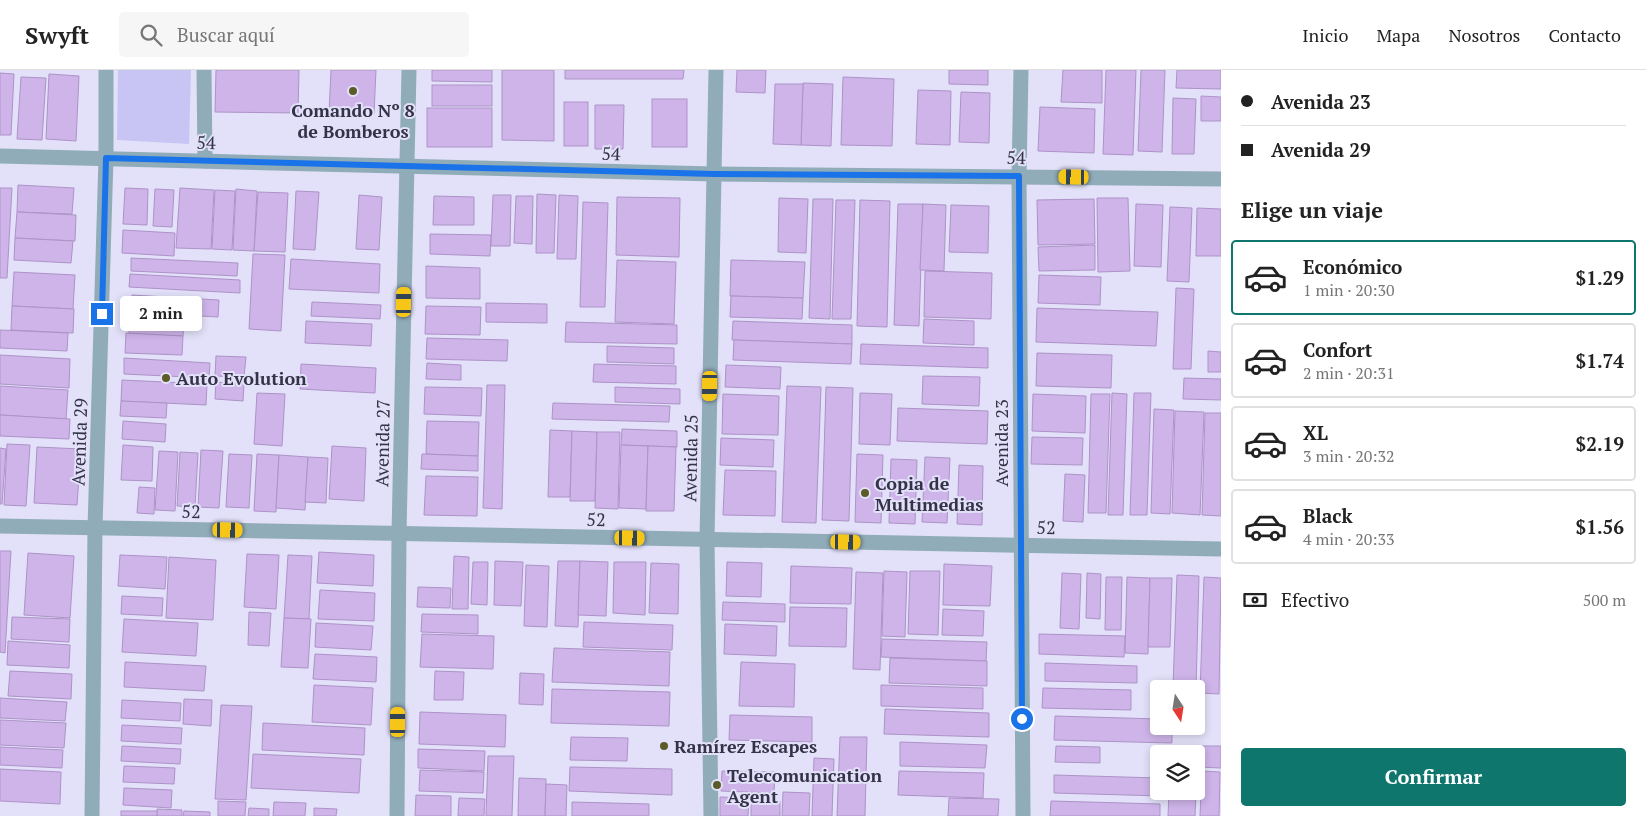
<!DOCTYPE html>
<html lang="es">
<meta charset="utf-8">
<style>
body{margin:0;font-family:"PT Serif",serif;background:#f6f6f6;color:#222;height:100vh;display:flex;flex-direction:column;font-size:19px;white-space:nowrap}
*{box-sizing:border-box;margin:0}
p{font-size:16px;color:#767676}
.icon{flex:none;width:28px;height:28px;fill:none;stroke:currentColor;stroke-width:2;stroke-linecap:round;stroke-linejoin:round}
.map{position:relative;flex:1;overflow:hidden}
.side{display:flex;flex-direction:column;background:#fff;width:425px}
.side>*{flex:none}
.banner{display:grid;align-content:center;height:110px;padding:0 20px;background:#fff}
.needle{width:32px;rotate:168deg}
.fabs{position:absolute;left:1150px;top:610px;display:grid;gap:10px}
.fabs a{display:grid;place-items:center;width:55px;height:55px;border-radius:5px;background:#fff;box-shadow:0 2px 8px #0003;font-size:25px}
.end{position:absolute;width:22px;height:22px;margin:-11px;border:6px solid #1a73e8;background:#fff;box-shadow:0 0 0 2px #fff}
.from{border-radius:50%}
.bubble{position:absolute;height:35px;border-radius:5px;background:#fff;box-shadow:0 2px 8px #0003;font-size:16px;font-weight:600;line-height:35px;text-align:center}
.car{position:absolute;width:15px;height:30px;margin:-15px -8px;border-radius:6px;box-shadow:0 0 4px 1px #0007;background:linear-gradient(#f5c518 24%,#345 0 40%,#f5c518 0 76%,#345 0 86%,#f5c518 0)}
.banner b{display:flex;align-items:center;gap:18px;height:48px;font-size:19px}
.banner b+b{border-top:1px solid #e0e0e0}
.banner i{width:12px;height:12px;background:#222}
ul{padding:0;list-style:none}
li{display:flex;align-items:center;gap:15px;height:75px;margin:0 10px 8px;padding:0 10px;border:2px solid #e0e0e0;border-radius:5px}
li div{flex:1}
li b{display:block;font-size:19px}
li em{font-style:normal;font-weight:600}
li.on{border-color:#0f766e}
li>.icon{width:45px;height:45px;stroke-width:1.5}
h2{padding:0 20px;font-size:22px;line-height:60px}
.pay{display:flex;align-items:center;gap:12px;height:55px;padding:0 20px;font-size:19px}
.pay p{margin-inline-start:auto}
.action{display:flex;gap:10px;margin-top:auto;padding:10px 20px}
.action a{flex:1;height:58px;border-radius:5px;background:#0f766e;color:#fff;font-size:20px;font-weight:600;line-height:58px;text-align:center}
header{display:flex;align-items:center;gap:30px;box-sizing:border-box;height:70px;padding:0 25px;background:#fff;border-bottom:1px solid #e0e0e0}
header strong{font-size:24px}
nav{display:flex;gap:28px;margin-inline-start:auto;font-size:18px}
.search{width:350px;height:45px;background:#f6f6f6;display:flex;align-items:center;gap:12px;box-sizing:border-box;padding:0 18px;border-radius:5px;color:#767676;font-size:19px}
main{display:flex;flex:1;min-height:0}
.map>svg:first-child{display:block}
.green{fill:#c8c5f5}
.building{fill:#ceb4e9;stroke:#ad93c7}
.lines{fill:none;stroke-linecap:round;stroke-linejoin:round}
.minor{stroke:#90acb9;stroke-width:15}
.route{stroke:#1a73e8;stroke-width:6}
.poi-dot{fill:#5c5b27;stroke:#e2e1f9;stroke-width:2}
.labels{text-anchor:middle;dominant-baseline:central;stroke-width:4;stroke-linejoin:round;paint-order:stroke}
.poi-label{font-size:18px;font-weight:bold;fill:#333248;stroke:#e2e1f9;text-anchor:start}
.street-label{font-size:18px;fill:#333248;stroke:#e2e1f9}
</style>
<header>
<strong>Swyft</strong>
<div class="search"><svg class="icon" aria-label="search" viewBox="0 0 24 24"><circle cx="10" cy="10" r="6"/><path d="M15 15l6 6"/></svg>Buscar aquí</div>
<nav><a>Inicio</a><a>Mapa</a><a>Nosotros</a><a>Contacto</a></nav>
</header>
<main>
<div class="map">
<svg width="1221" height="746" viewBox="0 0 1221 746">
<rect width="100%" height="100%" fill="#e2e1f9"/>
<path class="green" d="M118,0h73l-2,74 -72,-4z"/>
<g class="building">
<path d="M216,0h83l-1,43 -83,-1z"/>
<path d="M331,0h45l-2,44 -45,-1z"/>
<path d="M432,0h60v12l-60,-1z"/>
<path d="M502,0h52v71l-52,-1z"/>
<path d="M565,0h119l-1,9h-118z"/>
<path d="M737,0h29l-1,23 -29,-1z"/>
<path d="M949,0h39v15l-39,-1z"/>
<path d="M1063,0h39v33l-41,-1z"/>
<path d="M1106,0h30l-3,85 -30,-1z"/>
<path d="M1141,0h24l-3,82 -24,-1z"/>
<path d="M1177,0h44v19l-45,-1z"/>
<path d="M0,3l14,1 -3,61h-11z"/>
<path d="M49,4l30,2 -3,65 -30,-2z"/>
<path d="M21,7l25,1 -4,62 -25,-1z"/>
<path d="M843,7l51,2 -2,67 -51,-1z"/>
<path d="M803,13l30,1 -2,62 -30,-1z"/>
<path d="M775,14h28l-2,61 -28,-1z"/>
<rect x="432" y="15" width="60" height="21"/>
<path d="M918,20l33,1 -1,54 -34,-1z"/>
<path d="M961,22l29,1 -1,50 -30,-1z"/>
<path d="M1201,26l20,1v24h-20z"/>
<path d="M1173,28l23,1 -2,55h-22z"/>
<rect x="652" y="29" width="35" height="48"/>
<rect x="564" y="32" width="24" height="44"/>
<path d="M595,35h29l-1,44h-28z"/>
<path d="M1040,37l55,2 -1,44 -56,-2z"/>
<rect x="427" y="38" width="65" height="39"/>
<path d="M18,115l56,3 -2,26 -55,-2z"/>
<path d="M0,118h12l-5,90h-7z"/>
<path d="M125,118l23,1 -1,36 -24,-1z"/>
<path d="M180,118l34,2 -3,59 -35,-1z"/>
<path d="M155,119l19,1 -2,37 -19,-1z"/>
<path d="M236,119l21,2 -3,60 -21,-1z"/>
<path d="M215,120l20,1 -3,59 -20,-1z"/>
<path d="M296,121l23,1 -4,58 -22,-1z"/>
<path d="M258,122l30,1 -3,59 -31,-1z"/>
<path d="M537,124l19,1 -2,58h-18z"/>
<path d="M359,125l23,2 -3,53 -23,-1z"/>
<path d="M493,125h18l-1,51h-19z"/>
<path d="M559,125l19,1 -2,63h-19z"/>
<path d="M434,126l40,1v28h-41z"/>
<path d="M516,126h17l-1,48 -18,-1z"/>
<path d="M617,127l63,1 -1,59 -63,-2z"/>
<path d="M779,128l29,1 -2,54 -28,-1z"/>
<path d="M1097,128h31l2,73 -32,1z"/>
<path d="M813,129h20l-3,120 -21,-1z"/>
<path d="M1094,129l1,45 -57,1 -1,-45z"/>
<path d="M836,130h19l-4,119h-19z"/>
<path d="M860,130l30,1 -3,126 -30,-1z"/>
<path d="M583,132l25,1 -3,104h-25z"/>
<path d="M898,134h25l-4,122 -25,-1z"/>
<path d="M923,134l23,1 -2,66 -24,-1z"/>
<path d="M1136,134l27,1 -2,62 -27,-1z"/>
<path d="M951,135l38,1 -1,47 -39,-1z"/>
<path d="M1170,137l22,1 -3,74 -22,-1z"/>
<path d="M1197,138l24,1v47h-25z"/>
<path d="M17,142l59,3 -1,26 -60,-3z"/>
<path d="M123,160l52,3 -1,23 -52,-3z"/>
<path d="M430,164l61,1 -1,21 -60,-2z"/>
<path d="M15,168l58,3 -2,22 -57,-3z"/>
<path d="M1095,175v25l-56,1 -1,-24z"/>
<path d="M253,184l32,1 -4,76 -32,-2z"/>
<path d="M131,188l107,5 -1,13 -106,-5z"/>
<path d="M291,189l89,5 -1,29 -90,-4z"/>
<path d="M617,190l59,2 -2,62 -59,-2z"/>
<path d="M731,190l74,2 -2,36 -73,-2z"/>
<path d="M426,196l54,2v31l-54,-1z"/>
<path d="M925,201l67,2 -1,46 -67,-2z"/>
<path d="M14,202l61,3 -2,34 -61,-3z"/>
<path d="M130,204l110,6v13l-111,-6z"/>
<path d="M1039,205l62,2 -1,28 -62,-2z"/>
<path d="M1176,218l18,1 -3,80h-18z"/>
<path d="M132,225l87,5 -1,17 -87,-5z"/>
<path d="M731,226l72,2 -1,21 -72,-2z"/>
<path d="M312,232l69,3 -1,14 -69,-3z"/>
<path d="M486,233l61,1v19l-61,-1z"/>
<path d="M12,236l62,3 -1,24 -62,-3z"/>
<path d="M426,236l55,1 -1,28 -55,-1z"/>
<path d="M1037,238l121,4 -2,34 -120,-4z"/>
<path d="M130,249l54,3 -1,14 -54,-2z"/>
<path d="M924,249l50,2v24l-51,-2z"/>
<path d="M306,251l66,3 -1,22 -66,-3z"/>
<path d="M733,251l119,4v19l-120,-4z"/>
<path d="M566,252l111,3v19l-112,-2z"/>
<path d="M0,260l68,3 -1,18 -67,-3z"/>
<path d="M126,263l57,3 -1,19 -57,-2z"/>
<path d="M427,268l81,2 -1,21 -81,-2z"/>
<path d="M734,270l118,4 -1,20 -118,-4z"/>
<path d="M861,274l127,4v20l-128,-4z"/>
<path d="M607,276l67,2v16l-67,-2z"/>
<path d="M1208,281l13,1v20h-13z"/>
<path d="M1037,283l75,2 -1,33 -75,-2z"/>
<path d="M0,285l70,4 -1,29 -69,-4z"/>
<path d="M216,286l30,1 -2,20 -29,-1z"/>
<path d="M124,288l86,5 -1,15 -85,-4z"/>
<path d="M427,293l34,2v15l-35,-1z"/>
<path d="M301,294l75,4 -1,25 -75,-4z"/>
<path d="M594,294l82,2v18l-83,-2z"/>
<path d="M726,295l55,2 -1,22 -55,-2z"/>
<path d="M923,306l57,1 -1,29 -57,-2z"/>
<path d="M1184,308l37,1v21l-38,-1z"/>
<path d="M122,310l85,4 -1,21 -85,-4z"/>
<path d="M216,312l28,2 -1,17 -28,-2z"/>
<path d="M487,315h18l-3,124 -19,-1z"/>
<path d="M0,316l68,4 -2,29 -66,-4z"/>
<path d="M787,316l34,1 -5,136 -34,-1z"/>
<path d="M425,317l57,1 -1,28 -57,-2z"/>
<path d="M615,317l65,2v15l-65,-2z"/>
<path d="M826,317l27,1 -4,133 -27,-1z"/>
<path d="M257,323l28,1 -3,52 -28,-2z"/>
<path d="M860,323l32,1 -2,51 -31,-1z"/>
<path d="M1112,323l15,1 -4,121h-15z"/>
<path d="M1134,323h17l-4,122h-17z"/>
<path d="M723,324l56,2 -1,39 -56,-1z"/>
<path d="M1033,324l53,2 -1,37 -53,-2z"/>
<path d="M1091,324h19l-4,119h-18z"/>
<path d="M121,331l46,2 -1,15 -46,-2z"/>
<path d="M553,333l117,3 -1,16 -117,-3z"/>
<path d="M898,338l90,3 -1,33 -90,-3z"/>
<path d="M1154,339l20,1 -4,104 -19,-1z"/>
<path d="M1175,341l29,1 -4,103 -28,-2z"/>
<path d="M1205,343h16v103l-19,-1z"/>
<path d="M0,345l70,4 -1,20 -69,-3z"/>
<path d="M123,351l43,3 -1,18 -43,-3z"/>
<path d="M427,351l52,1 -1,34 -52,-2z"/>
<path d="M622,359l55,2v16l-56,-2z"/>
<path d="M550,360l22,1 -2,66h-22z"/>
<path d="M572,361l25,1 -2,69h-25z"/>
<path d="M597,362h23l-2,77 -23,-1z"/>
<path d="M1032,367l51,1 -1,27 -51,-1z"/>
<path d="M721,368l53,2 -1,27 -53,-2z"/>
<path d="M7,374l23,1 -4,61 -22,-1z"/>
<path d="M123,375l30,2 -1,34 -31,-1z"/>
<path d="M621,375l27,1 -2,63 -27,-1z"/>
<path d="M332,376l34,2 -2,53 -35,-2z"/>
<path d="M648,376l28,1 -2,64h-28z"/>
<path d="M37,377l44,2 -4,56 -43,-2z"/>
<path d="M0,378l6,1 -4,55h-2z"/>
<path d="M201,380l22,1 -4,57 -21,-1z"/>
<path d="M159,381l19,1 -3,59 -20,-1z"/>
<path d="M180,382l18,1 -3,54 -18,-1z"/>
<path d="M229,384l23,1 -3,53 -23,-1z"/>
<path d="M257,384l22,1 -3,57 -22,-1z"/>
<path d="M422,384l56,2v15l-57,-2z"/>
<path d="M857,384l26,1 -2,68 -26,-1z"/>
<path d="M279,385l29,2 -3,53 -29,-2z"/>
<path d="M308,387l20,1 -2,45 -21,-1z"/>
<path d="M925,387l25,1 -3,65 -25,-1z"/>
<path d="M891,389l26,1 -2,64 -26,-1z"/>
<path d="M959,395l24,1 -1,59 -25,-1z"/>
<path d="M725,400l51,1 -1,45 -52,-1z"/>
<path d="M1065,404l20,1 -2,47 -20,-1z"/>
<path d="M426,406l52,1 -1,39 -53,-1z"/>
<path d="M139,417l16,1 -1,26 -17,-1z"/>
<path d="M0,481h11l-6,102 -5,-1z"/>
<path d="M319,482l55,3 -1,31 -56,-3z"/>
<path d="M28,483l46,3 -4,62 -46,-3z"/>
<path d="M247,484l32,1 -3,54 -32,-2z"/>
<path d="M120,485l47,2 -2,32 -47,-3z"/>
<path d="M288,485l24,1 -3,63 -25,-1z"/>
<path d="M454,486l15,1 -1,52h-16z"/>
<path d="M169,487l47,3 -3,60 -47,-2z"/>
<path d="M495,491l28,1 -2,44 -27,-1z"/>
<path d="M558,491h22l-2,66 -23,-1z"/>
<path d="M580,491l28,1 -2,54 -28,-1z"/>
<path d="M473,492h15l-1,43 -16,-1z"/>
<path d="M614,492h32l-1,53 -32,-2z"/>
<path d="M727,492l35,1 -1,34 -35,-1z"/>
<path d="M651,493l28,1 -1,50 -29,-1z"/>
<path d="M944,494l48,2 -2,40 -47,-1z"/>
<path d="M526,495l23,1 -2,61 -23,-1z"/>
<path d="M791,496l61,2 -1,36 -61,-1z"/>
<path d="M884,501l23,1 -2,65 -23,-1z"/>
<path d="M910,501h30l-2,64 -30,-1z"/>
<path d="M856,502l27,1 -3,97 -27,-1z"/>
<path d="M1062,503l19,1 -2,55 -19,-1z"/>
<path d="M1087,503l14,1 -1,45 -14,-1z"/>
<path d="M1177,505l22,1 -3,111 -23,-1z"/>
<path d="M1106,507h16l-1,53h-16z"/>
<path d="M1127,507l23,1 -2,76 -23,-1z"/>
<path d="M1204,507l17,1 -2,116 -19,-1z"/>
<path d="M1150,508h22l-2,69h-22z"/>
<path d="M418,517l33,1 -1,20 -33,-1z"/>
<path d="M320,520l55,3 -1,28 -56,-2z"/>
<path d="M122,526l41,2 -1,18 -41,-2z"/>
<path d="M723,532l62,2v18l-63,-2z"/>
<path d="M790,537l57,1 -1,39 -57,-1z"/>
<path d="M943,539l41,2 -1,25 -41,-1z"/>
<path d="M249,542l22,1 -2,33 -21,-1z"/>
<path d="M422,544l56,1v19l-57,-2z"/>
<path d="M12,547l58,2 -1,23 -58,-3z"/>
<path d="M284,548l27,1 -3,49 -27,-1z"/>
<path d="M124,549l74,4 -2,33 -74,-4z"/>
<path d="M584,552l89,3 -1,25 -89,-3z"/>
<path d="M316,553l57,3 -2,24 -56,-3z"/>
<path d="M725,554l52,2 -1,30 -52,-2z"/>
<path d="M422,564l72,2 -1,33 -73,-2z"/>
<path d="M1039,564l86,2 -1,21 -85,-3z"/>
<path d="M882,569l105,3 -1,19 -105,-4z"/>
<path d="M8,571l62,4 -1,23 -62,-3z"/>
<path d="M554,578l116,4 -1,34 -117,-4z"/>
<path d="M315,584l62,3 -1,25 -63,-3z"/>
<path d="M890,588l97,3v25l-98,-3z"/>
<path d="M125,592l81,4 -2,25 -80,-4z"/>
<path d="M741,592l54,2 -1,43 -55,-1z"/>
<path d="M1045,593l92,3v17l-92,-2z"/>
<path d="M10,601l62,3 -1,25 -63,-3z"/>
<path d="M435,601l29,1 -1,28h-29z"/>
<path d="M520,603l24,1 -1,31 -24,-1z"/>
<path d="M314,615l59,3 -2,37 -59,-3z"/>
<path d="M881,615l102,3v21l-102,-3z"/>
<path d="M1043,618l88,2v20l-89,-2z"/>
<path d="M552,619l118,3 -1,34 -118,-3z"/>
<path d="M0,628l67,4 -2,19 -65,-3z"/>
<path d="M184,629l28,1 -1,26 -28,-2z"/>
<path d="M122,630l59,3 -1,18 -59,-3z"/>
<path d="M221,635l31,1 -6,94 -31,-1z"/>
<path d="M885,639l104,4v24l-105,-3z"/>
<path d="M420,642l86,3 -1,32 -86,-3z"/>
<path d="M730,645l82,2v25l-83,-2z"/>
<path d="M1055,646l104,3v7h13v17l-118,-3z"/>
<path d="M0,650l66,3 -2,25 -64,-3z"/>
<path d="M263,653l102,5 -1,27 -102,-5z"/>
<path d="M122,655l60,3 -1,16 -60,-3z"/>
<path d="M571,667l57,1 -1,23 -57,-1z"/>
<path d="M840,667h27l-2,79h-28z"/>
<path d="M900,672l87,3 -2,23 -85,-2z"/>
<path d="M122,676l59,3 -1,15 -59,-3z"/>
<path d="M1056,676l44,1v16l-45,-1z"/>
<path d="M1199,676h22v22l-23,-1z"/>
<path d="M0,677l63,3 -1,18 -62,-3z"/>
<path d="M418,679l67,2 -1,20 -66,-3z"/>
<path d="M253,684l108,5 -2,34 -108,-5z"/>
<path d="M488,686h26l-2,60h-26z"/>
<path d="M814,688l20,1 -2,57h-20z"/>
<path d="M124,696l51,2 -1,16 -51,-2z"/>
<path d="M570,697l102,2v26l-103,-4z"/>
<path d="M0,699l61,3 -1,32 -60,-3z"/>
<path d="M420,700l64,2 -1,21 -64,-2z"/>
<path d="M722,701l53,1 -1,21 -53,-2z"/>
<path d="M899,701l85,2 -1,25 -85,-3z"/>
<path d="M1202,701l18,1 -1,44h-19z"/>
<path d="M1054,705l105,3v13h4v5l-109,-3z"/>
<path d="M519,708l27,1 -1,37h-27z"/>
<path d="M546,714l21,1 -1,31h-21z"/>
<path d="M124,718l48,2 -1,18 -48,-3z"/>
<path d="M1169,721h27l-1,25h-27z"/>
<path d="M783,722l27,1 -1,23h-27z"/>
<path d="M416,725l35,1v20h-36z"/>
<path d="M720,727l29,1 -1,18h-28z"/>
<path d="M459,728l26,1 -1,17h-26z"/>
<path d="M949,728l50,1 -1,17h-50z"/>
<path d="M751,730l29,1v15h-29z"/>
<path d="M218,731l28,1 -1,14h-27z"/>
<path d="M1051,731l109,3v12h-110z"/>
<path d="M274,732l32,1 -1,13h-32z"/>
<path d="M572,732l77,2v12h-77z"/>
<path d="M249,738l20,1v7h-21z"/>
<path d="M314,738l23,1 -1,7h-22z"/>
<path d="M157,739l25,1v6h-25z"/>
<rect x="121" y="741" width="36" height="5"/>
<path d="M184,741l26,1v4h-27z"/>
</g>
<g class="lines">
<g class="minor">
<path d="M204,0l1,91"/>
<path d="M1021,0l-2,106 4,640"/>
<path d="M0,86l714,18 507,5"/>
<path d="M0,456l1221,23"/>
<path d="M92,746l3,-288 11,-370v-88"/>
<path d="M397,746l2,-282 10,-464"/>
<path d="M711,746l-4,-276 9,-470"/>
</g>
</g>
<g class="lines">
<path class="route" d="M102,244l4,-156 608,16 305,2 3,543"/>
</g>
<g class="poi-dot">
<circle cx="353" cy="21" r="5"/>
<circle cx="166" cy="308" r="5"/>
<circle cx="865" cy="423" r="5"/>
<circle cx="664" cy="676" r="5"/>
<circle cx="717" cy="715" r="5"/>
</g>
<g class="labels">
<g class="poi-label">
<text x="353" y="40" text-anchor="middle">Comando Nº 8<tspan x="353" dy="21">de Bomberos</tspan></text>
<text x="176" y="308">Auto Evolution</text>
<text x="875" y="413">Copia de<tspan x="875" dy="21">Multimedias</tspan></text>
<text x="674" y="676">Ramírez Escapes</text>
<text x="727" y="705">Telecomunication<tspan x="727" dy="21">Agent</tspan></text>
</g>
<g class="street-label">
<text transform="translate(206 72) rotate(1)">54</text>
<text transform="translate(611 83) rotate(2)">54</text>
<text transform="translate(1016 87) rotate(1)">54</text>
<text transform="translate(79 372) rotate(-88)">Avenida 29</text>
<text transform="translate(382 373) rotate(-89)">Avenida 27</text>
<text transform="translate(1001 373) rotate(-90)">Avenida 23</text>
<text transform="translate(690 388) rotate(-89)">Avenida 25</text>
<text transform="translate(191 441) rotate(1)">52</text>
<text transform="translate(596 449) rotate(1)">52</text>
<text transform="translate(1046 457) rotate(1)">52</text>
</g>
</g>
</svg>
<div class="fabs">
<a><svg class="needle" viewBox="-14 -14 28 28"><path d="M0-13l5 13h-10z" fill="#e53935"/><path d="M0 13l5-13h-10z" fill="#767676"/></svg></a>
<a><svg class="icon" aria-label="layers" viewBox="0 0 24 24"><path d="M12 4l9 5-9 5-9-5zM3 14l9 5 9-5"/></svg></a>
</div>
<i class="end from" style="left:1022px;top:649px"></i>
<i class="end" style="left:102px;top:244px"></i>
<div class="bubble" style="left:120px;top:226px;width:82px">2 min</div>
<i class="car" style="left:1074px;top:107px;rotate:271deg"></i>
<i class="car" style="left:404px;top:232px;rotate:1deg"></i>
<i class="car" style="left:710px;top:316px;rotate:181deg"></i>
<i class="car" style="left:228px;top:460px;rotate:91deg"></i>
<i class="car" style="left:630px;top:468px;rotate:91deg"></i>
<i class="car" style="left:846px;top:472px;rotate:91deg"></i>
<i class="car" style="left:398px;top:652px;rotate:0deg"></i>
</div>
<section class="side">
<div class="banner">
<b><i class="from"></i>Avenida 23</b>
<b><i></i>Avenida 29</b>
</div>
<h2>Elige un viaje</h2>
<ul>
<li class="on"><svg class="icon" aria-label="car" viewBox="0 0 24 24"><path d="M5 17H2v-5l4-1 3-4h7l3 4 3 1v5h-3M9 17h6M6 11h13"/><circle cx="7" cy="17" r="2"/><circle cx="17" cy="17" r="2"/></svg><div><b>Económico</b><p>1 min · 20:30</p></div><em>$1.29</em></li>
<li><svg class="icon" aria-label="car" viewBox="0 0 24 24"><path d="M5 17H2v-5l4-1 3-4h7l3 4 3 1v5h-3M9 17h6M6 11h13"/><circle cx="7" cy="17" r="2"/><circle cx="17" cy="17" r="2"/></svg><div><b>Confort</b><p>2 min · 20:31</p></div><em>$1.74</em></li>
<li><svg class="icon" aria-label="car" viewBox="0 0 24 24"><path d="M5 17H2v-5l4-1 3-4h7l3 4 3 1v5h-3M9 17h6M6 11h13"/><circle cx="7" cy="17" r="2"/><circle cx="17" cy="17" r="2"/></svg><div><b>XL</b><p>3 min · 20:32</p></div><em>$2.19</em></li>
<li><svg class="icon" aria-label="car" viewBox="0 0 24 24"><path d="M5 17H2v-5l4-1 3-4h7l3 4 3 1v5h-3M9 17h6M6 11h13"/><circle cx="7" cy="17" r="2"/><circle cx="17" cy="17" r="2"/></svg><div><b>Black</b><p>4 min · 20:33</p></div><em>$1.56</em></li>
</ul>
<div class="pay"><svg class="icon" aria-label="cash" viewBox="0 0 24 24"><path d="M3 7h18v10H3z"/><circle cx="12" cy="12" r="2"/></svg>Efectivo<p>500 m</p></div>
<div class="action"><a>Confirmar</a></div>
</section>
</main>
